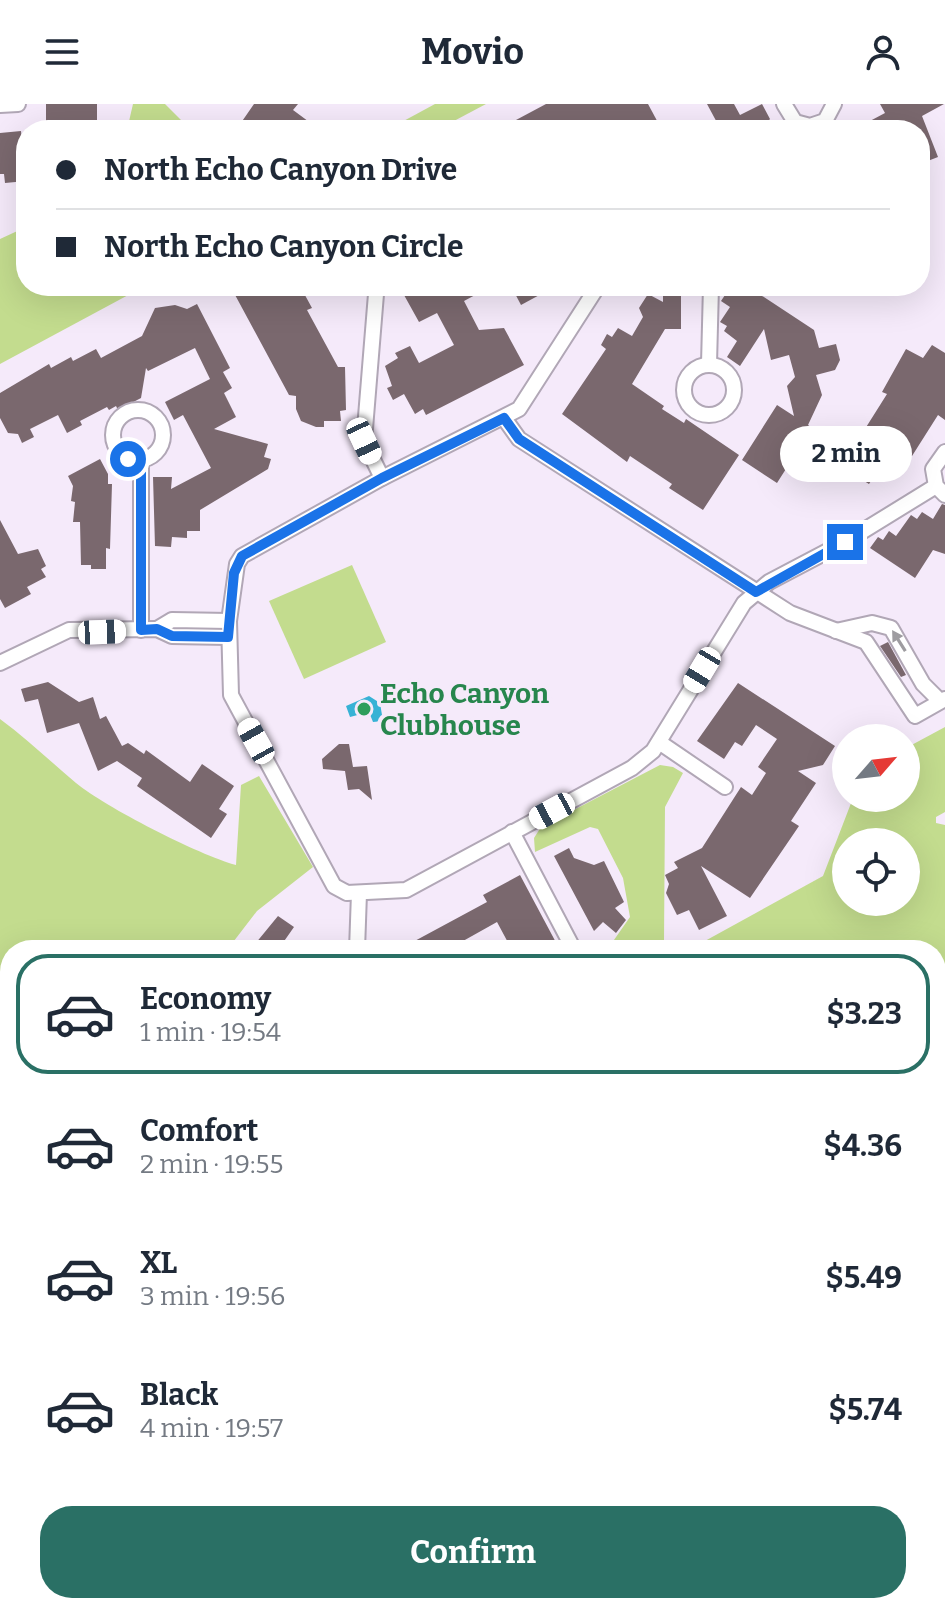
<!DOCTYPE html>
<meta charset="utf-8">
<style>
body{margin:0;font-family:Bitter,serif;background:#f2f2f3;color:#1f2937;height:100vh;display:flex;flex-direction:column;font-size:30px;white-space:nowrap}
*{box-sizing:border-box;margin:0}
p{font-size:26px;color:#747a83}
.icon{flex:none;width:44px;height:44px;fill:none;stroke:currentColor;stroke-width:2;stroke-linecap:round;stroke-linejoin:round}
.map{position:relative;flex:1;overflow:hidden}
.panel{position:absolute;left:0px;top:836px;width:946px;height:674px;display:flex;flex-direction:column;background:#fff;border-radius:32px 32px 0 0;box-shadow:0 8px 32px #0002}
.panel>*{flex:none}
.hud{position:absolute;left:16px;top:16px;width:914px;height:176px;border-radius:32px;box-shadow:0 8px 32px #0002;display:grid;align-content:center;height:176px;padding:0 40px;background:#fff}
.needle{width:52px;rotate:62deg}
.fabs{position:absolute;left:832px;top:620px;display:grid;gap:16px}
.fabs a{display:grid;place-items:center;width:88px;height:88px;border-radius:50%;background:#fff;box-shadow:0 8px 32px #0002;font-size:40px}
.end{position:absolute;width:36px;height:36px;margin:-18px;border:10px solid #1a73e8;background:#fff;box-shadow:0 0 0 4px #fff}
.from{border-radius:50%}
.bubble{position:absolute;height:56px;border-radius:28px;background:#fff;box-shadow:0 8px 32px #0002;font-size:26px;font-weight:700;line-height:56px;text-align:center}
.car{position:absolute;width:24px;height:48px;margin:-24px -12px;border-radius:10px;box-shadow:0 0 6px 2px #0007;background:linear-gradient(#fff 24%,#345 0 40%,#fff 0 76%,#345 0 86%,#fff 0)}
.hud b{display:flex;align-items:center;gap:28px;height:76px;font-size:30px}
.hud b+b{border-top:2px solid #e0e1e3}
.hud i{width:20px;height:20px;background:#1f2937}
ul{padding:14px 0 0;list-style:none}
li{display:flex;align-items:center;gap:24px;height:120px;margin:0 16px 12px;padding:0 24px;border:4px solid transparent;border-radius:32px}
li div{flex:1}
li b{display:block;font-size:30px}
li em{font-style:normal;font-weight:700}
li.active{border-color:#2a7065}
li>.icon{width:72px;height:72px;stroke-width:1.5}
.action{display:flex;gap:16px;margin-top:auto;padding:16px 40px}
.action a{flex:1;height:92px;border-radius:32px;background:#2a7065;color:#fff;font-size:32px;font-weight:700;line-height:92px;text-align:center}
header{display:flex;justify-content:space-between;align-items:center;height:104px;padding:0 40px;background:#fff;font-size:36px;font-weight:700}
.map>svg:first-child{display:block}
.green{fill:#c3dc8e;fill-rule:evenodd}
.water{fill:#37b2d5}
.building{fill:#7a686e}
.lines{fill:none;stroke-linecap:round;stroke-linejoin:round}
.minor-casing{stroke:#b1a7b6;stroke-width:18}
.minor{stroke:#fff;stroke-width:14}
.oneway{fill:#9e9ca0}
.route{stroke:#1a73e8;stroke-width:10}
.leisure-dot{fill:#2e9e5b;stroke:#f5eafa;stroke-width:3}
.labels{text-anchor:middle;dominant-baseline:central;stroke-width:8;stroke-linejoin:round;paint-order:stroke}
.leisure-label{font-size:28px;font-weight:bold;fill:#27864d;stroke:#f5eafa;text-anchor:start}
</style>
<header><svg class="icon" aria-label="menu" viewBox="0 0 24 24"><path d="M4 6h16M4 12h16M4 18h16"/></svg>Movio<svg class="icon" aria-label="person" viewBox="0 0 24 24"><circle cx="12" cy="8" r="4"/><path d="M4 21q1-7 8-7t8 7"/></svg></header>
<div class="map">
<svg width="945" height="1509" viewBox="0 0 945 1509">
<rect width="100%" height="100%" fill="#f5eafa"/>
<g class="green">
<path d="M133,0h32l26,26h-64z"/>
<path d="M435,0h51l-49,26h-50z"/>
<path d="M26,123v59h119l-145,78v-125z"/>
<path d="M352,461l34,77 -82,37 -35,-78z"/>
<path d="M0,615c27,20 50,42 76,64 29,24 123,72 160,82l5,-80 18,-9 54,91 -56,44 -30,39h-217v654h926v-654h-256l14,-3 129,-71 30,-78h53v-50l39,-21v85l-9,5v6l9,2v788h-945zM846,738h60v60h-60z"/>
<path d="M660,661l13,2 10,6 -18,34 -1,134 5,9h-62l23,-33 -7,-39 -25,-49 -8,-2 -55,25 -1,-14 7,-11z"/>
</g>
<path class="water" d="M369,592l11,7 3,18 -10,1 -4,-10 -19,5 -4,-11z"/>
<g class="building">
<rect x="46" y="0" width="51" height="26"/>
<path d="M254,0h44l-5,6 27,20h-84z"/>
<path d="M546,0h102l14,26h-165z"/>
<path d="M707,0h27l6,11 22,-11 8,15 -9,11h-40z"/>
<path d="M880,0h64l-22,12 16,41 -18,7v-34h-67l32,-17z"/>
<path d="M21,27l5,50 -21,2 -1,-9h-4v-41z"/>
<path d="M247,182h53l12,22 -5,2 31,57h7l1,43 -6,1 1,10h-17v6h-8l-15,-6 -5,-12v-13l-7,-1 -55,-102z"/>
<path d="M399,182h93l-28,15 15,29 25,-2 20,37 -98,50 -3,-6 -8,5 -11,-20 -11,6 -6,-12 5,-2 -7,-20 13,-8 -3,-5 15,-7 9,17 35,-18 -17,-32 -18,9z"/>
<path d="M511,182h45l-35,19z"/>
<path d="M663,182h18v43h-16l-33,55 32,22 -2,3 22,14 2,-4 53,36 -36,55 -34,-22 3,-4 -42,-28 -3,6 -65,-48 44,-65 -5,-4 6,-11 5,3 6,-9 14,8 11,-19 -4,-9 9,-14 15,8z"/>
<path d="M731,182h16l67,44 5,18 17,-4 4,16 -5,10 -19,5 6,20 -14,30 4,3 -35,55 -35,-23 35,-55 17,11 -7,-30 8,-9 -6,-22 -18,5 -7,-31 -24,37 -13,-9 10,-16 -13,-10 3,-5 -7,-4 10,-15 -9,-6z"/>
<path d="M197,200l33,64 -7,4 9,16 -8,5 12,24 -22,12 54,15 -4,13 7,2 -3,10 -68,41v21h-13v7l-15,-1 -1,10 -16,-1 -2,-69h19l-1,12 40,-21 -28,-53 -9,5 -9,-18 45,-23 -15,-31 -47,23 -2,-3 -5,30 -23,12 -2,-4 -7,4 -2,-3 -27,14 2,4 -15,8 -9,-18 -28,14 4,8 -12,6 -4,-9 -10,-1 -8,-15v-25l49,-29 2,4 20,-11 2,4 23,-12 5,9 41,-22 13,-28 20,-3 12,4z"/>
<path d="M932,241l13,8v67l-7,-5 -26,41 -18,-11 -25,39 -28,-17 46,-73 -5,-2 24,-43 17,9z"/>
<path d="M100,355l8,15v10h4l-2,65 -4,-1v21h-15v-4h-10l-1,-43h-7l2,-20 -4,-1 2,-15 -5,-10z"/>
<path d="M942,400l3,1v49l-12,-4 -18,28 -45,-30 8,-11 5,3 6,-9 7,5 15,-21 6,4 5,-7 11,7z"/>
<path d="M0,416l18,34 20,-5 8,17 -5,3 5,8 -19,10 4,7 -26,14 -5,-9z"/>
<path d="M888,538l18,33 -5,2 -21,-31z"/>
<path d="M48,578l31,20 14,-5 7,22 6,-3 16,30 6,-3 16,11 2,-4 44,32 12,-18 32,22 -15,23 8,5 -16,24 -74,-52 5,-8 -25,-17 -19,10 -19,-48 -32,10 -9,-34 -13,3 -4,-13z"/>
<path d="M738,579l97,63 -12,19 -25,6 18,12 -25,38 8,5 -49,72 -49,-32 26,50 -28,14 -10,-20 -12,5 -11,-22 3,-9 -4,-9 13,-7 -4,-6 28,-14 39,-61 11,8 14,-22 -8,-6 19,-28 -21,-14 -14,21 -7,-4 -11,17 -27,-18z"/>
<path d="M339,640h10l4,23 14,-1 5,34 -13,-11 -11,1 -3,-19 -22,-2 -1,-10z"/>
<path d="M569,744l5,10 20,7 10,-4 20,41 -9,6 11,12 -10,13 -13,-11 -9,9 -40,-75z"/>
<path d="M520,771l40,75h-48l-15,-28 -50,28h-49l89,-48 -4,-7z"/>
<path d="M278,812l16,11 -14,20 -9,-3 -4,6h-17z"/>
</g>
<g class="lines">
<g class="minor-casing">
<g id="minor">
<path d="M784,0l11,18 15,4 15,-5 9,-17"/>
<path d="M0,1l18,-1"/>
<path d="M598,182l-79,123 -137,69 -140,78 -5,8 -8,57 2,74 103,191 13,7 59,-3 226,-122 21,-17 91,-148 25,-21 76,-40 91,-56"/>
<path d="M376,190l-12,147 18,37"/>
<path d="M709,260l2,-78"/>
<circle cx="709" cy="286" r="25"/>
<circle cx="138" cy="331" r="25"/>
<path d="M504,314l15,21 271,174 76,29 49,74 30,-17"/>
<path d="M945,348l-12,17 3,17 9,9"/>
<path d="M157,525l15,-9 57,1"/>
<path d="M141,526v-169"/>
<path d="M836,527l36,-8 19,5 32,56 17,17"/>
<path d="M0,559l69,-33 88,-1 15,7 56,1"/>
<path d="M659,638l66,45"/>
<path d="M512,728l62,118"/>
<path d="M357,846l2,-57"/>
</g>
</g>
<use href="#minor" class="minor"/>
</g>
<defs><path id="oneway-solid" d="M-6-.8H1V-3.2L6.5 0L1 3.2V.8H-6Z" transform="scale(2)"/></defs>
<use class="oneway" href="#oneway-solid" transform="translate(899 537) rotate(-122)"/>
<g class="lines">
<path class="route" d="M128,355l13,2v169l16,-1 15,7 56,1 6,-64 8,-17 140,-78 122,-60 15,21 237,153 89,-50"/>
</g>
<circle class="leisure-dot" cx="364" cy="605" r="8"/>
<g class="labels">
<g class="leisure-label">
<text x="380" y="589">Echo Canyon<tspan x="380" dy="32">Clubhouse</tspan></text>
</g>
</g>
</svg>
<div class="fabs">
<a><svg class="needle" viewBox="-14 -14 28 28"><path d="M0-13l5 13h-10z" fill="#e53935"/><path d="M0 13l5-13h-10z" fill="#747a83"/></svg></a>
<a><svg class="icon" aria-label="locate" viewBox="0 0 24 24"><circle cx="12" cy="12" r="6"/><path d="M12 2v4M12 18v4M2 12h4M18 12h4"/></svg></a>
</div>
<i class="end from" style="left:128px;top:355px"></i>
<i class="end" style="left:845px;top:438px"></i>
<div class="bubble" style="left:780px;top:322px;width:132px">2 min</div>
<i class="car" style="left:364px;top:337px;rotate:155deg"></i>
<i class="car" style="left:102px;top:528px;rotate:88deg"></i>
<i class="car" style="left:702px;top:566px;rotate:211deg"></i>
<i class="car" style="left:256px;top:637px;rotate:331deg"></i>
<i class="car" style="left:552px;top:707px;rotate:242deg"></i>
<div class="hud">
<b><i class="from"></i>North Echo Canyon Drive</b>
<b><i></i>North Echo Canyon Circle</b>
</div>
<section class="panel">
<ul>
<li class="active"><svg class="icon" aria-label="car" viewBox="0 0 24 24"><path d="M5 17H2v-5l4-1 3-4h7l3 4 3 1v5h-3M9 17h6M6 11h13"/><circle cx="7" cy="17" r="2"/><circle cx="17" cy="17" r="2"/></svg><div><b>Economy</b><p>1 min · 19:54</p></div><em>$3.23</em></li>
<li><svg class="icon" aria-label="car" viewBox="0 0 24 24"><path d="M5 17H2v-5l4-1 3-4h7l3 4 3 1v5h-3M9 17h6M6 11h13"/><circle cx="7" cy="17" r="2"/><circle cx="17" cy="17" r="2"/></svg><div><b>Comfort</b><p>2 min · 19:55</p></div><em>$4.36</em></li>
<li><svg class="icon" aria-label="car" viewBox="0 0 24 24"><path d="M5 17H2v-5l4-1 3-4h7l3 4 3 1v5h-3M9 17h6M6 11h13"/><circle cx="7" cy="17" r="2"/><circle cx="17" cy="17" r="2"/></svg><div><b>XL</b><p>3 min · 19:56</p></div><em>$5.49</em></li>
<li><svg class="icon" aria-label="car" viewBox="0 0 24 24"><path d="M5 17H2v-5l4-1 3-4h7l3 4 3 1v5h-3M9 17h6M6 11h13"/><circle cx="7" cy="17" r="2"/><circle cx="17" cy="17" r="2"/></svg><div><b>Black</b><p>4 min · 19:57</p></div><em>$5.74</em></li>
</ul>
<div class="action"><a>Confirm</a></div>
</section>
</div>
